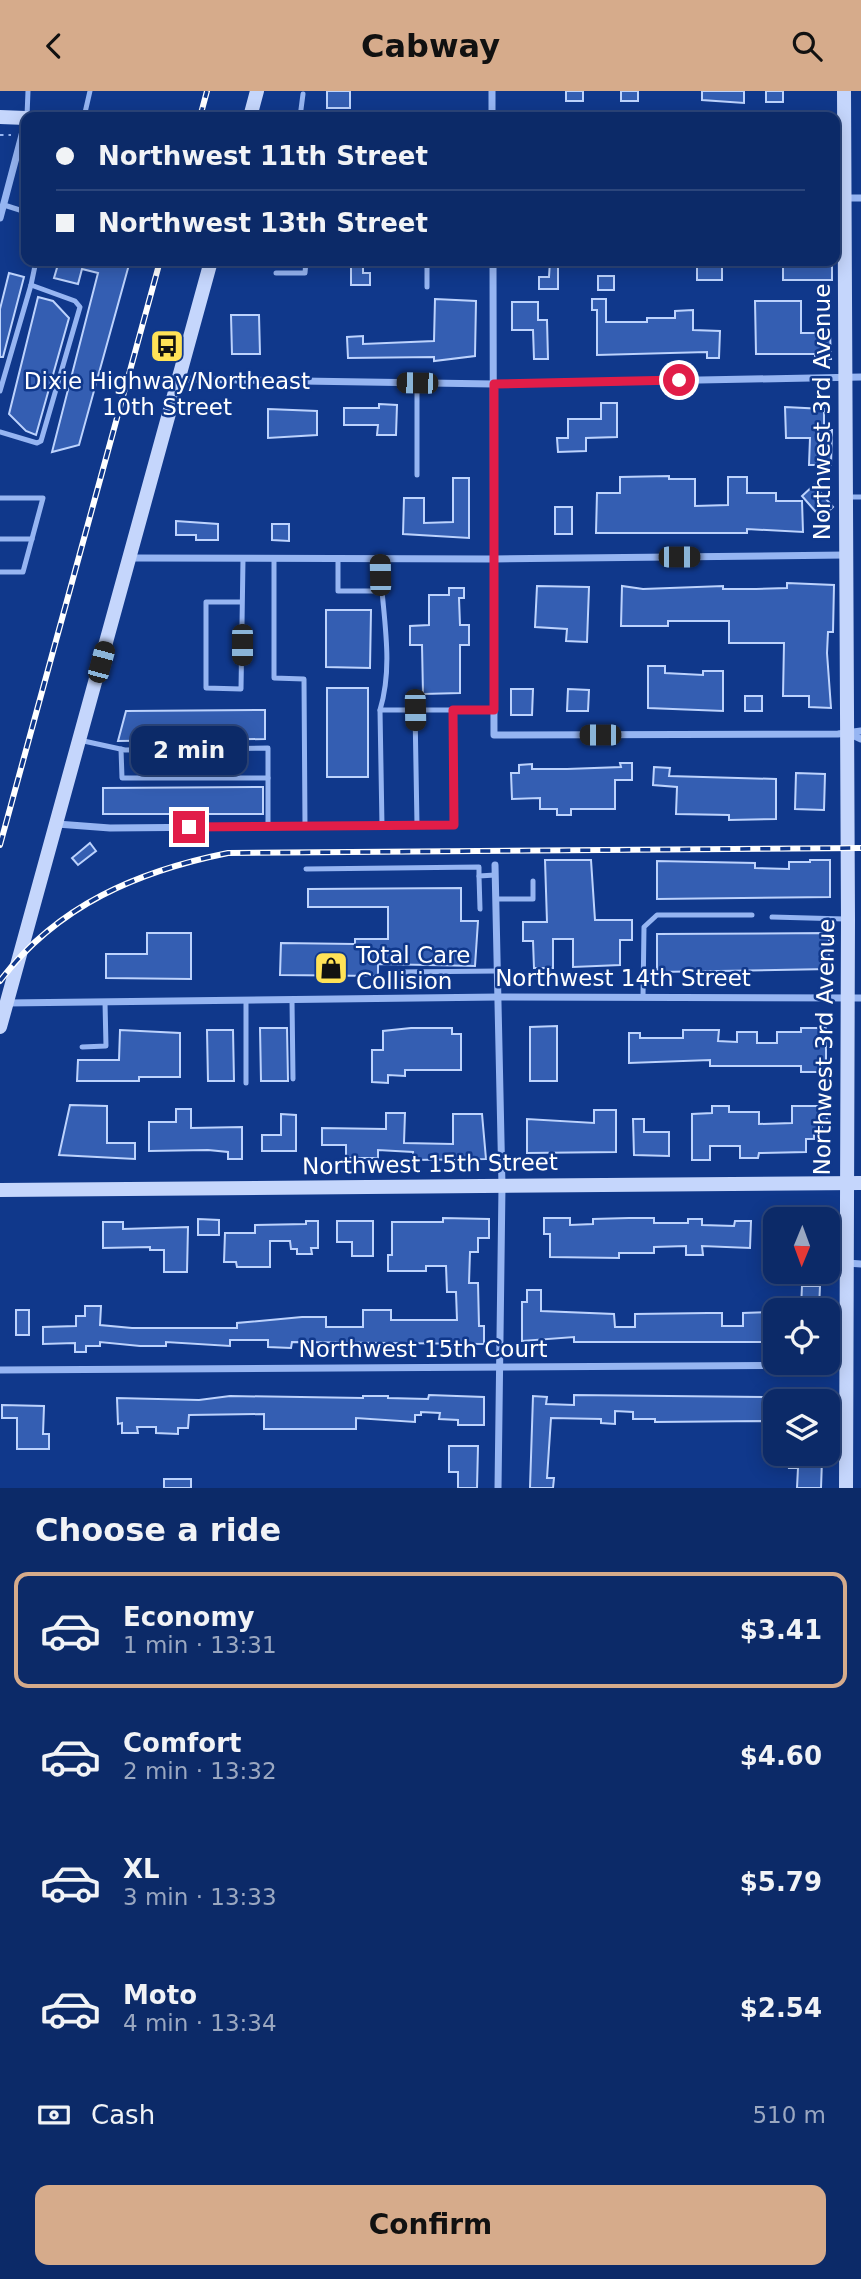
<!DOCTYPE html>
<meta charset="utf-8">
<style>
body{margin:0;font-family:"DejaVu Sans",sans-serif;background:#1a3671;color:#f1f3f6;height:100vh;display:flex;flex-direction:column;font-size:26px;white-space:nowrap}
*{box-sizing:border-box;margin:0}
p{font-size:23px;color:#9aa7c0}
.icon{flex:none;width:38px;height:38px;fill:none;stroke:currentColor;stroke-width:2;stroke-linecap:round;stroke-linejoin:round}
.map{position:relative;height:1397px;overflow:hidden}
.panel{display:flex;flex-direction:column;background:#0c2a68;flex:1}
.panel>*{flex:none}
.top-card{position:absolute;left:21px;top:21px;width:819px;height:154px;border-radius:14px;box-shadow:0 4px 18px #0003,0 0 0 2px #2c467c;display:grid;align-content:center;height:154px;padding:0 35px;background:#0c2a68}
.needle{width:46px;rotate:181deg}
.fabs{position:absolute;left:763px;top:1116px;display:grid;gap:14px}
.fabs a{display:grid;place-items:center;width:77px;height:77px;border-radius:14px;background:#0c2a68;box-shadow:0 4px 18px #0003,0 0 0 2px #2c467c;font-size:35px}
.end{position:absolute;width:32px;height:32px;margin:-16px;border:9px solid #e11d48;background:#fff;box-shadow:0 0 0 4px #fff}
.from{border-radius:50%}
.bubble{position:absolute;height:49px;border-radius:14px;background:#0c2a68;box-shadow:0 4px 18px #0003,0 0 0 2px #2c467c;font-size:23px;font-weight:800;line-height:49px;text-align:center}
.car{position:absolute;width:21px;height:42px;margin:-21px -10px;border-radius:9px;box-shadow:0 0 5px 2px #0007;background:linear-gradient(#222 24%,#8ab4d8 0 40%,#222 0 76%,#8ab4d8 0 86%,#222 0)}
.top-card b{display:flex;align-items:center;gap:24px;height:66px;font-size:26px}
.top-card b+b{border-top:2px solid #2c467c}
.top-card i{width:18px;height:18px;background:#f1f3f6}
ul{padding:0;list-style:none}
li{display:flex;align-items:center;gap:21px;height:116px;margin:0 14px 10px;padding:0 21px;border:4px solid transparent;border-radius:14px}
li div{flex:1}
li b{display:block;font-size:26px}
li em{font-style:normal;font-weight:800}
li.selected{border-color:#d6ab8b}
li>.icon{width:63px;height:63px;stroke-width:1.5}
h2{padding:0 35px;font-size:32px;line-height:84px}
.pay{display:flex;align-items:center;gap:18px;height:77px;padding:0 35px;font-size:26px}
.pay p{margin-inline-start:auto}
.cta{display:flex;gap:14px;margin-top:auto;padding:14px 35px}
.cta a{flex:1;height:80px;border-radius:14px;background:#d6ab8b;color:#111;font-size:28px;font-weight:800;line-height:80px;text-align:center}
header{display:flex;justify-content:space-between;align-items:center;height:91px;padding:0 35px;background:#d6ab8b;color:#111;font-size:32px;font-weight:800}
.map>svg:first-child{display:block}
.building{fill:#345eb2;stroke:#bdd3fd;stroke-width:2}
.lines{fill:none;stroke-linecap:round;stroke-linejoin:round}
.path{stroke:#96b5f2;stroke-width:2;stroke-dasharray:3.5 5;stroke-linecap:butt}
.lane{stroke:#96b5f2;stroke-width:5}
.street{stroke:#96b5f2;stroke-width:7}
.secondary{stroke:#c5d6fc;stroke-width:14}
.rail-casing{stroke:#fff;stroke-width:6}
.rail{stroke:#10388b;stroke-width:3.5;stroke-dasharray:10;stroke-linecap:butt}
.route{stroke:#e11d48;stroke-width:9}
.labels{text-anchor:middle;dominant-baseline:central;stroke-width:5;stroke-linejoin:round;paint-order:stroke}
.poi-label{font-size:23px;fill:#fff;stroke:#10388b}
.street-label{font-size:23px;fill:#fff;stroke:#10388b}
</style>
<header><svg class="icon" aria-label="back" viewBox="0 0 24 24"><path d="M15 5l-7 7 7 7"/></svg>Cabway<svg class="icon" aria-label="search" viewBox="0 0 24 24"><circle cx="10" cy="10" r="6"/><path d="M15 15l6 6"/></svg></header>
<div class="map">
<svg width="861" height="1397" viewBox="0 0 861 1397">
<rect width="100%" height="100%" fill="#10388b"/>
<g class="building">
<rect x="327" y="0" width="23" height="17"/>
<rect x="566" y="0" width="17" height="10"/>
<rect x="621" y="0" width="17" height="10"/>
<path d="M702,0h42v12l-42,-3z"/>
<rect x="766" y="0" width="17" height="11"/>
<path d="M59,170h71l-51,184 -27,7 46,-179 -16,-4 -4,15 -24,-6z"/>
<path d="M550,170h8v28h-19v-12h10z"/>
<rect x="697" y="170" width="25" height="19"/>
<rect x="783" y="170" width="49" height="19"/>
<path d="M351,171h12v11h7v12h-19z"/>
<path d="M9,182l15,4 -21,80h-3v-48z"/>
<rect x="598" y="185" width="16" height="14"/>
<path d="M38,206l15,4 16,17 -33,117 -10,-4 -17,-17z"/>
<path d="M435,208l41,2 -1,55 -41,5v-4l-86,1 -1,-21 16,-1v8l71,-3z"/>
<path d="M592,208h14v23h41v-4h28v-7l18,-1v20l27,1 -1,27h-12v-6l-110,3v-45h-5z"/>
<path d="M755,210h46v32h29l1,26h-16v-5h-59z"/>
<path d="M512,211h26v18h9l1,39h-14l-1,-29h-21z"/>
<path d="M231,224h28l1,39h-28z"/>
<path d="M601,312h16v34l-31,1v13l-28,1 -1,-14h11v-19h33z"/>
<path d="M379,313l18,1 -1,30h-19l1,-10h-34v-17h35z"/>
<path d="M785,316l39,2v21h8l-1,35h-22l1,-27h-24z"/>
<path d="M268,318l49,2v24l-49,3z"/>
<path d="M669,385v3h26v27l33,-1v-28h19v16h29v8h26l1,31 -56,-3v4h-151l1,-40h23v-16z"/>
<path d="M453,387h16v60l-66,-4 1,-36h20v25l29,-1z"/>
<path d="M814,394l19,22 -12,11 -19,-22z"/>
<rect x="555" y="416" width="17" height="27"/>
<path d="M176,430l42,3v16h-22v-5h-20z"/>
<path d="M272,433h17v17l-17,-1z"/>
<path d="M787,492l47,2 -1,47h-5l-1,21 4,55 -22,-1v-11h-26l1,-53h-55v-22h-61v5h-47l1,-40 21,3 80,-3v3h33l31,-1z"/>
<path d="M537,495l52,1 -2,55 -21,-1 1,-12 -32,-2z"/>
<path d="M449,497h15v10h-5l1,27h9v20h-9v48l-37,1 -1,-49h-12v-19l19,-1v-30h20z"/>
<path d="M326,519h45l-1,58 -44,-1z"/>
<path d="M648,575h17v7l38,2v-4h20v40l-75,-3z"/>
<rect x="327" y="597" width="41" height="89"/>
<path d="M511,598h22l-1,26h-21z"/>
<path d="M568,598l21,1 -1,21h-21z"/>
<rect x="745" y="605" width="17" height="15"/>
<path d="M265,619v29l-147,2 8,-30z"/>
<path d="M620,672h12v17h-17v29h-44v6h-14v-6h-17v-11l-28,1 -1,-26h8v-8l13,-1v5h35l54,-2z"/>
<path d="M654,676l16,1 -1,8 107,3v40l-47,1v-5l-53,-1 1,-27 -24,-2z"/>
<path d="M796,682l29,1 -1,36 -29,-1z"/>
<path d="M263,696v27h-160v-26z"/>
<path d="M90,752l6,8 -18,14 -6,-7z"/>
<path d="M545,769h46l4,60h37v20h-12v25l-47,2v-28h-20v29h-19l-1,-27h-10v-19h24z"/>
<path d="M810,769h20v37l-173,2v-38l98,2v5l34,1v-7h21z"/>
<path d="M461,797v33h17l-3,45 -97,-2v12l-98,-1 1,-32 74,1v-5h33v-32h-80v-18z"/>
<path d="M147,842h44v46l-85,-1v-24h41z"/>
<path d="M829,842v36l-172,3v-38z"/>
<path d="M557,935v55h-27v-54z"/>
<path d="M260,937h27l1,53h-27z"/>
<path d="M411,937h41v6h9v36h-56v6l-17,-1v8l-16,-1v-32h11v-19z"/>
<path d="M801,937h25v44h-25v-6h-91v-6l-81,3v-30h11v5h43v-8h36l-1,11 19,1v-10h20v11h20v-11h24z"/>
<path d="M120,939l60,3v44h-41v4h-62l1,-21h41z"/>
<path d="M207,939h26l1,51h-26z"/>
<path d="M70,1014l37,1v37h28v16l-76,-4z"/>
<path d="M712,1015h17v6h30v12l33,-1v-17h34l1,14h-5v13h-8v6h-8v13l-47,1 -1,5h-18v-12h-30v14h-18v-46l20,-1z"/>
<path d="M176,1018h15v19l51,-1v32h-14v-7l-20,-2 -59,1v-29h27z"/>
<path d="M594,1019h22v42l-89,1v-34l67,4z"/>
<path d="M386,1022h19l-1,30 49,1v-30h29l4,45 -73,1v-8l-35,-2v8h-32v-13h-24v-17l64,1z"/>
<path d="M281,1023l15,1v36h-34v-16h19z"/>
<path d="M633,1028h11v13h25v24l-35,-1z"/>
<path d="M443,1127l46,1v19h-11v14h-8l-1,31h9l1,43h5v18l-192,-2 -1,6 -23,-1v-7h-38v6l-64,-4v4h-26l-40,-4v4h-14v6h-11v-9l-32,1v-17l33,-1v-10h9v-10h16l-1,19 32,3h105v-5l65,-6h24v10h37v-17h28v10h66l-1,-28h-9l-1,-26h-20v5h-38v-16h4v-33h51z"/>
<path d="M544,1127h26v7l23,-1v-5l36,-1h25v5h34v-4h14v6l32,1 1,-5h16l-1,27 -48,-2 1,9h-17v-9l-32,1v6h-35v5l-69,-1v-23h-6z"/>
<path d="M198,1128l21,1v15h-21z"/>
<path d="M306,1130h12v27h-7l1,6h-15v-5h-6l-1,-8h-20v26h-33l-1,-5h-12l1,-29h30v-8l51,-1z"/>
<path d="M337,1130h36v35h-21v-14h-15z"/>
<path d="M103,1131h20v7l65,-2 -1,45h-23v-22h-14v-3l-47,1z"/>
<path d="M802,1195h18l-1,23 -18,-1z"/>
<path d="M527,1199h14v21l73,3 1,13h20v-13l73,-1h14v13h21v-13l32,-1v30h-201v-5l-52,4v-39h5z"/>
<rect x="16" y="1219" width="13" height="25"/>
<path d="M803,1298h14l-1,13h-14z"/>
<path d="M429,1304l55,2v28h-26v-5l-19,-1 1,-6 -19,-1v3h-6v7l-59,-4v11h-92v-15l-75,1 -1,13h-10v6l-22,-1v-6h-19l1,6h-16v-10l-4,1 -1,-26 82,2 31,-4 133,2v-2h25v2l40,1z"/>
<path d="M574,1304l201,2v36h-12l1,-12 -109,1v-3h-22v-7l-18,-1v13l-14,-1v-4l-50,-1 -4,60h7l-1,10h-23l3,-92 14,1 -1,7 28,1z"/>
<path d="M2,1314l42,1 -1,28h6v15h-32v-31h-15z"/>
<path d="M449,1355h29l-1,42h-19v-16h-9z"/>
<path d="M790,1368l32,1 -1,28h-24l1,-20h-9z"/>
<rect x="164" y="1388" width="27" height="9"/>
</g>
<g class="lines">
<path class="path" d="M0,44h11"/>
<g class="lane">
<path d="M27,25l1,-25"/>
<path d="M84,26l6,-26"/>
<path d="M300,26l3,-23"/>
<path d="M4,114l22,7"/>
<path d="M427,170v26"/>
<path d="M276,182h29l1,-12"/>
<path d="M0,300l31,-106"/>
<path d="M0,341l37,11 4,-2 39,-134 -5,-6 -44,-16 5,-24"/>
<path d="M417,384v-92"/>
<path d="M848,406h13"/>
<path d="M0,407h43l-20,74h-23"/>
<path d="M0,448h32"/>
<path d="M274,468v119l30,1 1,147"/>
<path d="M338,468v32h43"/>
<path d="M242,511h-36v86l35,1 2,-130"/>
<path d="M380,619c15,-49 1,-101 0,-151"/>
<path d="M415,619l2,115"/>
<path d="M453,619l1,115"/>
<path d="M79,649l46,10 143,-2v79"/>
<path d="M121,658l1,29h146"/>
<path d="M382,735l-2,-116h114"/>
<path d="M306,778l173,-2v9"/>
<path d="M496,808h37v-18"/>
<path d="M480,818l-1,-33 16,-1"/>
<path d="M772,826l73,2"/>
<path d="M397,881l101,-1"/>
<path d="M643,906l1,-70 13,-12h95"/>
<path d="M246,909v83"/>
<path d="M292,909l1,79"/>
<path d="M82,956l24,-1 -1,-44"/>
</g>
<g class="street">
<path d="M492,0v26"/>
<path d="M835,107h26"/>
<path d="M0,127l26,-98"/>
<path d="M493,170l1,474 344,-1 23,-3"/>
<path d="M179,288l314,5 368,-7"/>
<path d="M130,467l363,1 352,-4"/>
<path d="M848,642l13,6"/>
<path d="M57,733l53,4 344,-3"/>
<path d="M495,774l7,321 -4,302"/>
<path d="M7,912l491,-6 363,1"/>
<path d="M847,1172l14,1"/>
<path d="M0,1279l846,-5"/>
</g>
<g class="secondary">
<path d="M844,0l4,828 -2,569"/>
<path d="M0,26l26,1"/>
<path d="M250,26l7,-26"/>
<path d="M0,936l211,-766"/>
<path d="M0,1099l861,-7"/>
</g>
<g class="rail-casing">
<g id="rail">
<path d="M200,26l7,-26"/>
<path d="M0,754l160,-584"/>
<path d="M0,890c57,-76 139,-110 228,-128l633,-5"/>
</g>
</g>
<use href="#rail" class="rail"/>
</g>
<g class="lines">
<path class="route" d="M189,736l265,-2 -1,-115h41v-326l185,-4"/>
</g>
<defs>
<g id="bus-square" transform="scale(1.75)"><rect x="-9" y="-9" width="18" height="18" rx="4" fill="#ffe257" stroke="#10388b"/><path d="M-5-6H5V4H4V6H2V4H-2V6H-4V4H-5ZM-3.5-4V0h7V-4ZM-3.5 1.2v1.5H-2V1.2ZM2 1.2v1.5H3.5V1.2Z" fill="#111"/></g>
<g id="shop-square" transform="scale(1.75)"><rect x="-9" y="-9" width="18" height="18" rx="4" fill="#ffe257" stroke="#10388b"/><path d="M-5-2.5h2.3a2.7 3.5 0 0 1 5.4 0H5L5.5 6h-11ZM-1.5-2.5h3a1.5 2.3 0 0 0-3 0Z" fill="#111"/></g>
</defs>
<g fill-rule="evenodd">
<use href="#bus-square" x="167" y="255"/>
<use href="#shop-square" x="331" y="877"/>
</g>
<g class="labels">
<g class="poi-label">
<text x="167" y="290">Dixie Highway/Northeast<tspan x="167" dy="26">10th Street</tspan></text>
<text x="356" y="864" text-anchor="start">Total Care<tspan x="356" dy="26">Collision</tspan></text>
</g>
<g class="street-label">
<text transform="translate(822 321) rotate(-90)">Northwest 3rd Avenue</text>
<text x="623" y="887">Northwest 14th Street</text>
<text transform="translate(824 956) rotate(-89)">Northwest 3rd Avenue</text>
<text transform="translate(430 1073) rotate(-1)">Northwest 15th Street</text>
<text x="423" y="1258">Northwest 15th Court</text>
</g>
</g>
</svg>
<div class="fabs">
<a><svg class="needle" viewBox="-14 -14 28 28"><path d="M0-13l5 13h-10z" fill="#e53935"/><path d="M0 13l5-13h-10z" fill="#9aa7c0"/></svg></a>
<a><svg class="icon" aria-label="locate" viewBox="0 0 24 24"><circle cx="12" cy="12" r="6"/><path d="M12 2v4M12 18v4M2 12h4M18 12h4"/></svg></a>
<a><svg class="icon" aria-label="layers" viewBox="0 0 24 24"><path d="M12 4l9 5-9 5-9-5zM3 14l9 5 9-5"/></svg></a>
</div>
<i class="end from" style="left:679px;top:289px"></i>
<i class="end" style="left:189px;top:736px"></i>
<div class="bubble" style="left:131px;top:635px;width:116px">2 min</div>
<i class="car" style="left:417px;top:292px;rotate:271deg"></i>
<i class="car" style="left:679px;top:466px;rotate:90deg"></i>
<i class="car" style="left:380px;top:484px;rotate:359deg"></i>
<i class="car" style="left:242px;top:554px;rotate:180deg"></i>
<i class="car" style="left:101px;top:571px;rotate:15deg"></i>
<i class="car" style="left:415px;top:619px;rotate:179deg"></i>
<i class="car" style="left:600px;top:644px;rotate:270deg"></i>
<div class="top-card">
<b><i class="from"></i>Northwest 11th Street</b>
<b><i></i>Northwest 13th Street</b>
</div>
</div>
<section class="panel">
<h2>Choose a ride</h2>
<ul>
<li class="selected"><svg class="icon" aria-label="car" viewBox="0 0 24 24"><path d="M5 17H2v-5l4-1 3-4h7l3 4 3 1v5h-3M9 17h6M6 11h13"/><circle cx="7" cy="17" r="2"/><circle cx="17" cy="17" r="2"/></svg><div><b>Economy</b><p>1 min · 13:31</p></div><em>$3.41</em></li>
<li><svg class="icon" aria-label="car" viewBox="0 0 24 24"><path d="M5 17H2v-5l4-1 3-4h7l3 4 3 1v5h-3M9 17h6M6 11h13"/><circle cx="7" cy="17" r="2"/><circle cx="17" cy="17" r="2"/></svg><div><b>Comfort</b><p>2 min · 13:32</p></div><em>$4.60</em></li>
<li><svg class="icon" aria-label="car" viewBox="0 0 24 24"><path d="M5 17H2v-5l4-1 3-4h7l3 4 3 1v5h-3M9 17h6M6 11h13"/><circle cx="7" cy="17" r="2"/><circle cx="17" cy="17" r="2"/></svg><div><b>XL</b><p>3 min · 13:33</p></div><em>$5.79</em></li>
<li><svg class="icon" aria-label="car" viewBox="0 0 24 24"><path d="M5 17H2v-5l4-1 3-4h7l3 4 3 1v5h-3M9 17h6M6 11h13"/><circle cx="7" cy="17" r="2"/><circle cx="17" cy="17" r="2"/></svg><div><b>Moto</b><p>4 min · 13:34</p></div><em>$2.54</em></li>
</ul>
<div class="pay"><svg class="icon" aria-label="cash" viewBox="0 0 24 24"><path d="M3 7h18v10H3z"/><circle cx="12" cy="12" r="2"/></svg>Cash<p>510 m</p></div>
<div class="cta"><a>Confirm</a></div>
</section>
